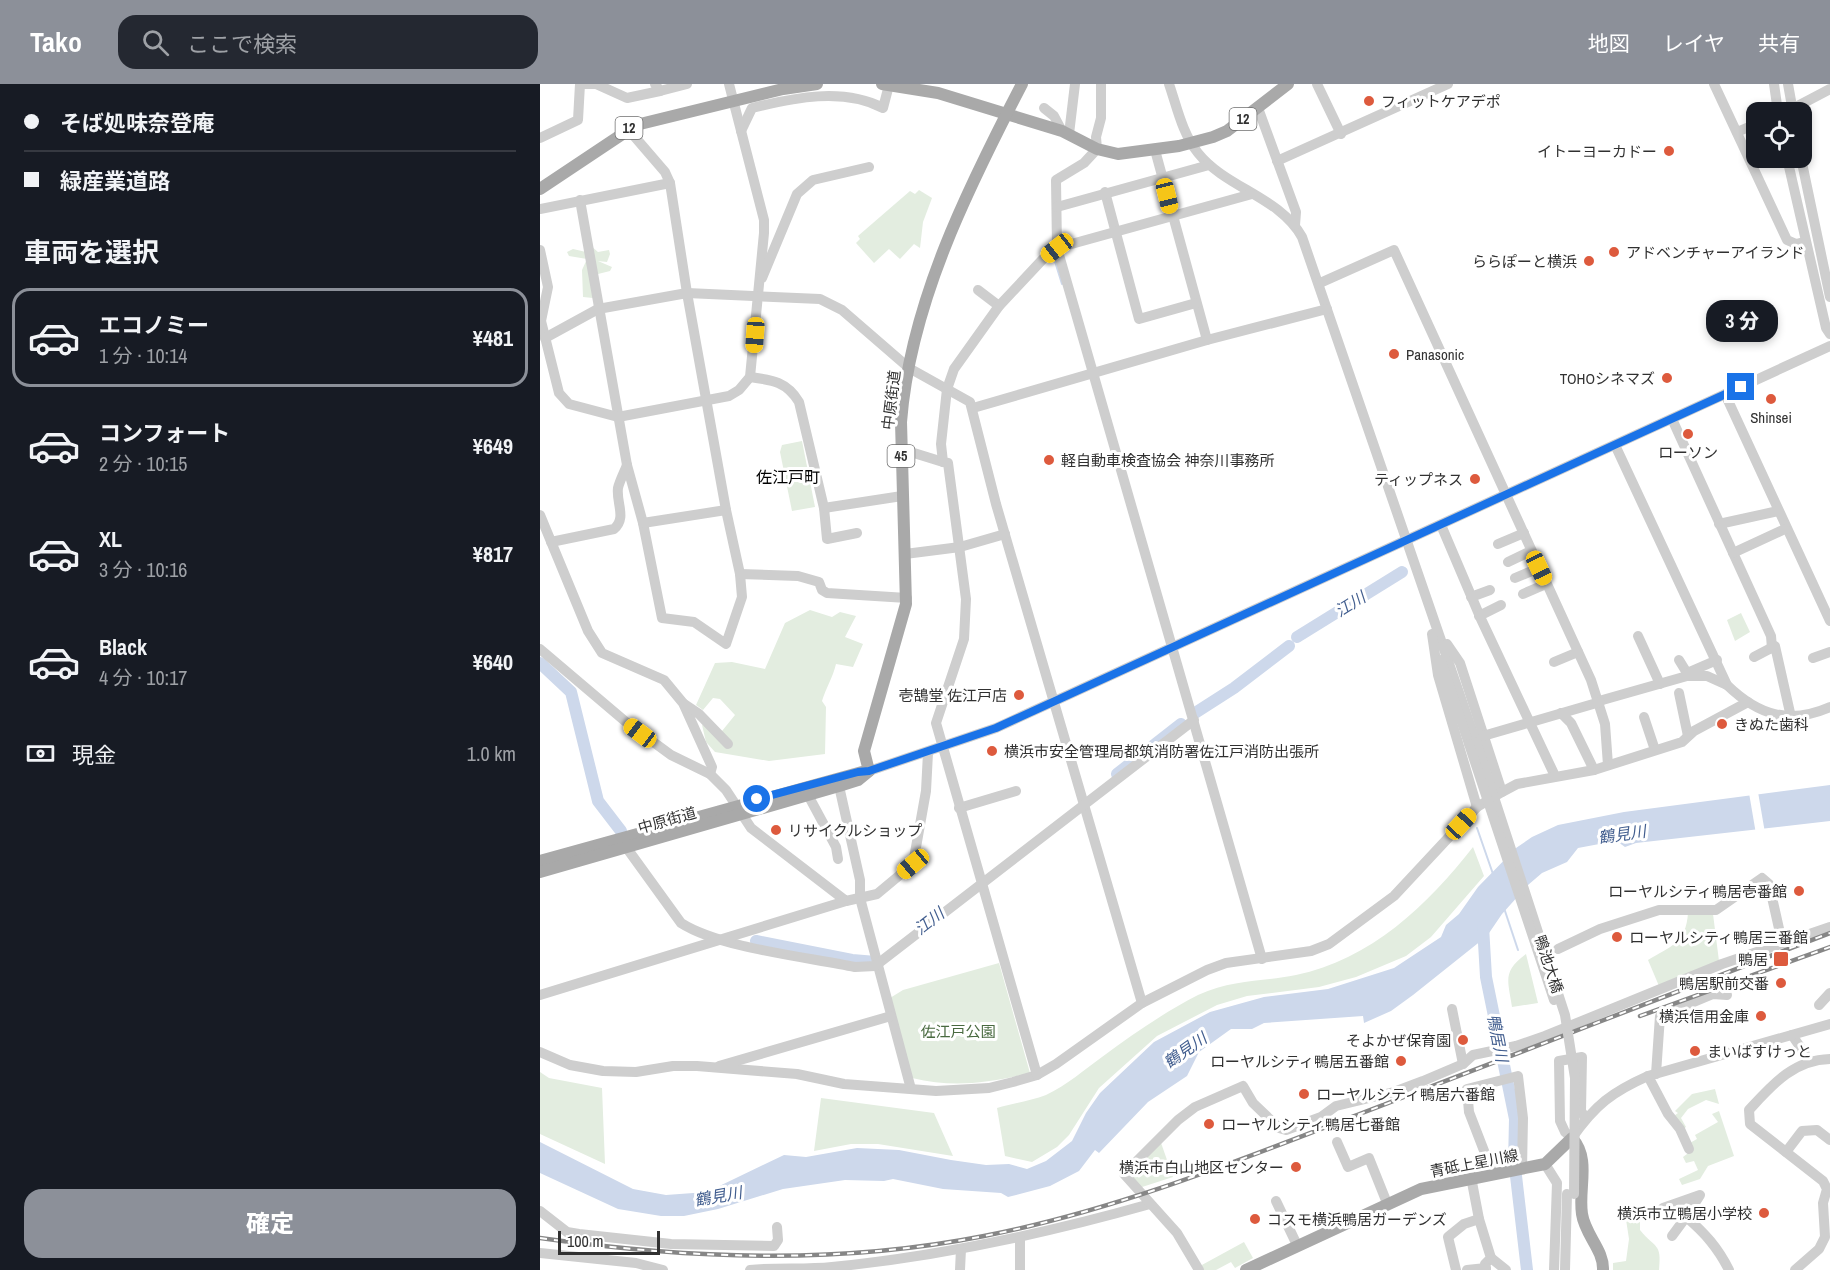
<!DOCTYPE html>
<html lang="ja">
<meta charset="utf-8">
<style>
body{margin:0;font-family:"Archivo Narrow","Noto Sans JP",sans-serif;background:#242831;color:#f1f3f6;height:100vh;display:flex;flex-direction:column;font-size:22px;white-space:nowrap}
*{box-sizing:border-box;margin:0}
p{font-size:20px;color:#9ea1a6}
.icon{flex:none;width:33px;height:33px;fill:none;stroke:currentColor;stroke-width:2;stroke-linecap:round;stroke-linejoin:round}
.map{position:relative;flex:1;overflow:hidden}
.details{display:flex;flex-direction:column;background:#171b24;width:540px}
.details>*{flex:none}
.banner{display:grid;align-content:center;height:132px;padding:0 24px;background:#171b24}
.fabs{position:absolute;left:1206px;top:18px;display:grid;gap:12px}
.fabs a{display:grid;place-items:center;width:66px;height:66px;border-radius:12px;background:#171b24;box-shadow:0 3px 9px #0003;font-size:30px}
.scale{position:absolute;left:18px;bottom:15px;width:102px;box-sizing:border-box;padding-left:6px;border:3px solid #313131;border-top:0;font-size:16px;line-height:21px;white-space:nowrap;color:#313131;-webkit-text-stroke:4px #fff;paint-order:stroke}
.end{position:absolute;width:27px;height:27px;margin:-14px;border:8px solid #1a73e8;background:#fff;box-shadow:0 0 0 3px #fff}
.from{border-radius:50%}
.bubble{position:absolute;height:42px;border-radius:18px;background:#171b24;box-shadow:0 3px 9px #0003;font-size:20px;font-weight:800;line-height:42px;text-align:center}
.car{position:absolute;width:18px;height:36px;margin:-18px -9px;border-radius:8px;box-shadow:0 0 4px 2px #0007;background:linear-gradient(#f5c518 24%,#345 0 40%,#f5c518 0 76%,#345 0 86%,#f5c518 0)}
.banner b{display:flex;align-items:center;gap:21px;height:57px;font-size:22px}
.banner b+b{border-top:2px solid #363941}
.banner i{width:15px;height:15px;background:#f1f3f6}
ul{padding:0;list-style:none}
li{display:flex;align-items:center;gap:18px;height:99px;margin:0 12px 9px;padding:0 12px;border:3px solid transparent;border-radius:18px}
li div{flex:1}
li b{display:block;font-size:22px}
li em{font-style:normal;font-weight:800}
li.on{border-color:#8c9099}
li>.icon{width:54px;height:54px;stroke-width:1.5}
h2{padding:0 24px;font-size:27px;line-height:72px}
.pay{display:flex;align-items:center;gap:15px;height:66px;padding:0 24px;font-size:22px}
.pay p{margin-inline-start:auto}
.cta{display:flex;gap:12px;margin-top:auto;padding:12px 24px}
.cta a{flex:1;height:69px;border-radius:18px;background:#8c9099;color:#fff;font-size:24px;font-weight:800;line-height:69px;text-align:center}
header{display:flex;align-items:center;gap:36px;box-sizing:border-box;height:84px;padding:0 30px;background:#8c9099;color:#fff}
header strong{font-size:28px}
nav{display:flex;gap:33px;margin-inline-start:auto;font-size:21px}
.search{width:420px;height:54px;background:#242831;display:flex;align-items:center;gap:15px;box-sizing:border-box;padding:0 21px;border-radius:18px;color:#9ea1a6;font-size:22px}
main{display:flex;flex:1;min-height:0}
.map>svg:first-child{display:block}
.green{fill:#e3ede0}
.water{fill:#cdd8eb}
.pier{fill:#fff}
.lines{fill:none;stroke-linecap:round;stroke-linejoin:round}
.stream{stroke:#cdd8eb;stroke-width:2}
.river{stroke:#cdd8eb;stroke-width:12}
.minor{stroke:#cecece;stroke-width:10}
.major{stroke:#a9a9a9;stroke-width:12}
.rail-casing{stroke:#868686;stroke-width:4.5}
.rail{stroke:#fff;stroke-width:2;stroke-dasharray:7;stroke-linecap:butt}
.minor-bridge{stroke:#cecece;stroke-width:10}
.route{stroke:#1a73e8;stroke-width:8}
.poi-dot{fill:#dd5a3d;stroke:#fff;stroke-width:2}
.labels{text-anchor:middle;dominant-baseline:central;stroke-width:6;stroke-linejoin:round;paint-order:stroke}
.shield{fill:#fff;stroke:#6f6f6f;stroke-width:1.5}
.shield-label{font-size:14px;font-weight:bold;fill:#313131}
.poi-label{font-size:15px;fill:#313131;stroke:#fff;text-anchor:end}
.street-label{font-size:15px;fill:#313131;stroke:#fff}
.park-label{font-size:15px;fill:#496a40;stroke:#fff}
.neighbourhood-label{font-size:16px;fill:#000;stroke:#fff}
.water-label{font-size:16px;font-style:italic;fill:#425e8f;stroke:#fff}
</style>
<header>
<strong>Tako</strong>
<div class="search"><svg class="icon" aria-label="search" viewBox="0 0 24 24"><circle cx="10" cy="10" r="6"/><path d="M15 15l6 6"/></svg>ここで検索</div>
<nav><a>地図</a><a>レイヤ</a><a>共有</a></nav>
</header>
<main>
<section class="details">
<div class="banner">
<b><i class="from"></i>そば処味奈登庵</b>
<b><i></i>緑産業道路</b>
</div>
<h2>車両を選択</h2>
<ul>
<li class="on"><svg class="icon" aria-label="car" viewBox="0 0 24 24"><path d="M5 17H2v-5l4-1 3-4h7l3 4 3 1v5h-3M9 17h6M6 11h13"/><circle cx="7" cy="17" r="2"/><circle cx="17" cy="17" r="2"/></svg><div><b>エコノミー</b><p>1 分 · 10:14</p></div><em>¥481</em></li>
<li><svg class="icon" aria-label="car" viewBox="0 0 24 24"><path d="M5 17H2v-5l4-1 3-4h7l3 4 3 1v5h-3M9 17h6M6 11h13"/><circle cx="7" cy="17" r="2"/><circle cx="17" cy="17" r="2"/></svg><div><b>コンフォート</b><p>2 分 · 10:15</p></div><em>¥649</em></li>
<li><svg class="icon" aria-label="car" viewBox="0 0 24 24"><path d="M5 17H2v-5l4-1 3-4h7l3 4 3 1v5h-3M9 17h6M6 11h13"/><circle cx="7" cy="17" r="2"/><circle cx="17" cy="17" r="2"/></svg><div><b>XL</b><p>3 分 · 10:16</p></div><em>¥817</em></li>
<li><svg class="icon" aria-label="car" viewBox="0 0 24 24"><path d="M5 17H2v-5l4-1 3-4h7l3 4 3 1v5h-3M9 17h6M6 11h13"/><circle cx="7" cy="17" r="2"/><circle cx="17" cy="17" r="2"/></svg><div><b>Black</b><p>4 分 · 10:17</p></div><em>¥640</em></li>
</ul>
<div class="pay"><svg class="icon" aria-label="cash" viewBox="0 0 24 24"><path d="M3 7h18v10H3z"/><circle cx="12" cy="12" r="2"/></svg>現金<p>1.0 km</p></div>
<div class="cta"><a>確定</a></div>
</section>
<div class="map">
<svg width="1290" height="1186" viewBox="0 0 1290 1186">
<rect width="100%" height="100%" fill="#fff"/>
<g class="green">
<path d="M379,106l13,8 -9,24 -3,26 -6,-4 -14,15 -11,-10 -15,14 -18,-20 4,-4 -2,-3 52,-45 5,3z"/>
<path d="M51,162l7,6 11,-2 1,4 -3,8 -9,-1 14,6 -2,4 -20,5 3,22 -10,-1 -1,-27 5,-11 -18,-3 -2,-4 6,-3 13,3z"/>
<path d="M262,357l13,66 -23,4 -12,-59 2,-7z"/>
<path d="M270,526l22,7 8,-5 16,4 -11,21 18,7 -10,23 -17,-3c-3,13 -10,24 -14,37l4,6 -1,47 -56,7 -54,-9 -9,-10 -4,-17 20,6 13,-16 -15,-16 -7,-1 -10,12 -7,-5 19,-42 17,-1 33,7 20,-46z"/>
<path d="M1201,529l9,19 -15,9 -8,-21z"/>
<path d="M933,763l11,29 -53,61 -25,19 -50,21 -37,10 -72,9 -30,9 -60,31 -58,52 -30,47 -12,12 -25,15 -27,-6 -8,-48c16,-5 34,-7 49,-13 21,-10 38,-25 56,-38 31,-23 63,-45 96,-62 35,-16 63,-13 98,-20 74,-15 132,-70 177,-128z"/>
<path d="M1148,829l25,1 6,47 -60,25 -11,-26c23,-14 38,-17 40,-47z"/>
<path d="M986,870l12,49 -26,4c-4,-27 -10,-35 14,-53z"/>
<path d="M459,879l31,110c-42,10 -76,15 -118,5l-22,-80 13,-8z"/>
<path d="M0,988l9,6 53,10 3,76 -65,-30z"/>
<path d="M1175,1005l4,15 -13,-4 -18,9 -7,9 5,9 -3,2 -9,-13 4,-3 -3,-2 17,-17z"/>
<path d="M281,1014l113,15 19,43 -75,-12h-27l-37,7z"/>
<path d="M1179,1027l15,45 -26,10 -8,13 -18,6 -3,-6 19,-9 -4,-9 -8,2 -3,-6 8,-6 -3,-7 9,-5 -2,-4 23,-13 -6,-8z"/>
<path d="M620,1056l13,37 -34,11 -12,-16z"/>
<path d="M1079,1123l10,1 11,13v9c15,19 22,12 19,40h-46v-7l13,-2 3,-22 -4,-26 -7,-3z"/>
<path d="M704,1158l9,16 -18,10 -4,-6 -15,8h-14l-2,-4z"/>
</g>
<path class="water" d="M1290,701v36l-194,22 -11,4 -7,-5h-8l-32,6 -11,14 -25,11 -14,12 -26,29 -15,22 -74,59 -22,16 -27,12 -1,-7 -99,7 -12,6h-21l-32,23 -12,24 -39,26 -49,51 -4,-3 -16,21 -29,15 -42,11 -7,-4 -58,-4 -50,-10 -9,2 -39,-1 -62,9 -65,20 -34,7h-23l-43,-7 -78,-36v-31l93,47 33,6 41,-3 77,-37 22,2 51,-9 42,2 52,10 35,5 23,-1 18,5 19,-8 26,-20 14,-28 14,-20 54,-51 56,-30 54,-15 64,-8 66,-21 47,-31 5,-12 13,-11 19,-27 38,-39 16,-11 26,-12 66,-13z"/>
<path class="pier" d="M1218,708l7,41 -9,1 -7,-41z"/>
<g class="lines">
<g class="stream">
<path d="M513,171l9,29"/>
<path d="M937,744l16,46"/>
<path d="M964,824l14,42"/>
</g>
<g class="river">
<path d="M757,553l105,-65"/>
<path d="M0,579l31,29 27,109 23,30"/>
<path d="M655,629l39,-25 55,-42"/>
<path d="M577,690l64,-50"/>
<path d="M943,842l3,51 29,142 -1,46"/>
<path d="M216,857l96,19 24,2"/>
<path d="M976,1092l11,94"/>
</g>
<g class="minor">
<path d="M42,0h14l31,14 33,-7 -5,-7"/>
<path d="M561,0v34l-5,19 1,12 -13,14 -28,17 1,68 205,711"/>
<path d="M629,0c8,23 13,49 29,69 28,35 82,44 104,84l174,505"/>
<path d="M777,0l24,50"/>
<path d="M1174,0l73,156 9,4 8,-2"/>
<path d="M1234,0l4,28"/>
<path d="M1248,0l5,28"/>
<path d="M120,7l27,-7"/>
<path d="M504,24l10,8 8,15"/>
<path d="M718,24l38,104 -1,13"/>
<path d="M1252,25l38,-20"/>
<path d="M201,47l11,-23c41,-10 91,-21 131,0l6,-23"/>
<path d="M1197,48l19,-8"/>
<path d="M529,50l6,-50"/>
<path d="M0,54l38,-18 2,-36"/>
<path d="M615,66l52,190"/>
<path d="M1247,74l39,170 4,6"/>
<path d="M1261,74l29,139"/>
<path d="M737,77l171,-77"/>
<path d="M565,108l34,127 57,-16"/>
<path d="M40,116l47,265 16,58 19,95 32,4 32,22 16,-47 -2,-23 -14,-64 -39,-217 -17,-110 -5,-11 -37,-43"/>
<path d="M517,123l152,-42"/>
<path d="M0,125l130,-26"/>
<path d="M0,166l8,37 -7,34 18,72 10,11 49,13 111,-21 10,-6 11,-13 14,-144v-13l-35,-136"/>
<path d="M222,194l35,-84 16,-14 56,-13"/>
<path d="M780,199l74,-33 197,430 14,44 3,41"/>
<path d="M438,206l21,16"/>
<path d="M5,254l53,-29 89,-16 133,6 22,11 67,58 61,34 26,102 146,499"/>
<path d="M210,293c23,3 37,5 49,25l25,106 3,31 30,-6"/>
<path d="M1185,310l105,227"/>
<path d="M433,324l234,-68 120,-31"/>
<path d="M1132,335l99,217 1,12"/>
<path d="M1075,361l112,240c31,30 62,40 103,22"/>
<path d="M361,365l42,13"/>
<path d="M284,424l78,-12"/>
<path d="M0,431l48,116 14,22 62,27 19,23 29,64 -2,7"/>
<path d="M103,439l83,-13"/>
<path d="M1179,440l59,-13"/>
<path d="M901,441l40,94 74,157"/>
<path d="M11,458l63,-13c13,-11 2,-26 4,-41 2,-8 6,-15 9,-23"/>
<path d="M958,460l26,-11"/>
<path d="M1193,469l52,-24"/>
<path d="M365,470l55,-7 45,-13"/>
<path d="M968,478l23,-11"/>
<path d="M200,490l58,2 21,6 3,8 5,3 80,5"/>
<path d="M975,494l24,-10"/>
<path d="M983,510l23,-10"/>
<path d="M931,513l19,-7"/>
<path d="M939,532l22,-11"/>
<path d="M892,550l6,41 39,132"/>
<path d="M1098,552l22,48"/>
<path d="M907,560l13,19 42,129"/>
<path d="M0,565l86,73 45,33 39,19 16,16 25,38 95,73 31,-7 36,-30 13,-73 2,-38"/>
<path d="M1214,573l21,-11 16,71"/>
<path d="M1273,574l17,-6"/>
<path d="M901,576l28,84"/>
<path d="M1139,576l8,13 30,-13"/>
<path d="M1014,578l24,-10"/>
<path d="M1147,592h20l20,9"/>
<path d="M1139,609l9,43"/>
<path d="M1059,617l88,-25v-3"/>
<path d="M144,620l15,10 29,30"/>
<path d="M1021,629l10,10 23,47"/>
<path d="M1104,633l11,33"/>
<path d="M943,652l117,-34"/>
<path d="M329,687l127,-43 834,-382"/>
<path d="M299,702l21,94v18l51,191"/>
<path d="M268,711l28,52 2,12"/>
<path d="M419,724l57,-17"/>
<path d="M86,763l55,76c39,25 126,34 174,44l20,-1 319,-246"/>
<path d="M1018,865l42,-20 59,-19h57l46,-32 7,6 13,58"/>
<path d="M0,911l306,-94"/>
<path d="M1279,921l11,-12"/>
<path d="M912,925l11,55"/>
<path d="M1252,951l17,25"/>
<path d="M0,968l30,13 33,6 33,1 37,-6h24l100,8 47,10 92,7 53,-3 24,-6 24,-7 19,-11 86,-61 65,-33 19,-7 85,-12 18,-7 65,-48 83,-89 25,-15 15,-8 77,-14 88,-28 12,-11 54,-29"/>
<path d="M179,982l172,-50"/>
<path d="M1116,990l4,-58 53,-22 14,1"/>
<path d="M497,991l-101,-352 28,-84 2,-40 -18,-136 -5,-1 -2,-18 6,-55 7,-20 45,-63 44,-47 14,-11 195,-54"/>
<path d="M1108,992l20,38 12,15 9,20"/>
<path d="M1046,1035l-5,-8 1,-54 -23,4 1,60 5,11 7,6c23,-33 40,-46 76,-62l182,-52"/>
<path d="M797,1058l11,25 21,-9 18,45"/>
<path d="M1246,1068l16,-21 15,-1 13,10"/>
<path d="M1005,1080l12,19 -3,87"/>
<path d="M953,1090l-24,-62 -2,-23 51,-13 5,42 -1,51"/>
<path d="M931,1093l8,42 12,39 -6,6 1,6"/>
<path d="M736,1117l21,44"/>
<path d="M1123,1124l37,-13 -14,22c19,16 32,31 43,53"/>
<path d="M0,1127l27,21 12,2 92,10 103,2 4,-6 -1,-13"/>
<path d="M1132,1152l14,-19"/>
<path d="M0,1169l96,10 27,7"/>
<path d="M951,1174l15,12"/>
<path d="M210,1186c27,-3 55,0 82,-3 110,-11 212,-33 318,-63"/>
<path d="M420,1186l1,-21"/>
<path d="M480,1186v-32"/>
<path d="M659,1186l-22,-37 -53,-59 54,-54 17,-13 48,-21 10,17 26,25 7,2 35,-13 15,-11 58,-14 29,-11 40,-17 10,-9 43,-9 29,-10 177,-72 108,-37"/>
<path d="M916,1186l-8,-33 16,-13 15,-5"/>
<path d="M927,1186l19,-2"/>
<path d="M1025,1186l2,-76"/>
<path d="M1255,1186l24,-21 6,-12 -2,-34 4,-14 -4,-8 -73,-57 -1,-14c23,-25 44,-50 81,-51"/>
</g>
<g class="major">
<path d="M342,0l56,9 124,38 35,18 21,5 61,-8 34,-9 14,-6 61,-47"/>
<path d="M0,105l96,-64 147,-36 34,-5"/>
<path d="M329,687l-5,-20 42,-147 -5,-182c9,-118 67,-234 121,-338"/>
<path d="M0,777l322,-89"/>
<path d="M0,788l299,-86 19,-6 11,-9"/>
<path d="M706,1186l175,-81 124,-25 27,-26c19,21 6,50 10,76 3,21 22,36 21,56"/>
</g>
<g class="rail-casing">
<g id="rail">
<path d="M1100,932l190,-69"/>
<path d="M0,1154c148,21 297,27 444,-2 129,-25 251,-74 373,-121 158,-60 315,-122 473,-182"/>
</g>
</g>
<use href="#rail" class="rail"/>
<g class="minor-bridge">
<path d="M936,658l89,273 10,63 -1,116"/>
<path d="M929,660l85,256"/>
</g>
</g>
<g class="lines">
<path class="route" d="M217,715l101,-27 11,-1 127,-43 745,-341"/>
</g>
<g class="poi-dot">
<circle cx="829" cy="17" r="6"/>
<circle cx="1129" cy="67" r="6"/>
<circle cx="1074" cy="168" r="6"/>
<circle cx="1049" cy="177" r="6"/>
<circle cx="854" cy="270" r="6"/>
<circle cx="1127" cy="294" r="6"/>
<circle cx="1231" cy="315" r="6"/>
<circle cx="1148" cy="350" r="6"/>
<circle cx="509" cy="376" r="6"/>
<circle cx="935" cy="395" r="6"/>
<circle cx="479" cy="611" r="6"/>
<circle cx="1182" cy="640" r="6"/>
<circle cx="452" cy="667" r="6"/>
<circle cx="236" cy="746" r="6"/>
<circle cx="1259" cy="807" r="6"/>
<circle cx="1077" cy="853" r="6"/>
<rect x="1233" y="867" width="16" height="16" rx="3"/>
<circle cx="1241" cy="899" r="6"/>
<circle cx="1221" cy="932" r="6"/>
<circle cx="923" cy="956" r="6"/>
<circle cx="1155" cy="967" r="6"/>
<circle cx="861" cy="977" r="6"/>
<circle cx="764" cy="1010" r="6"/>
<circle cx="669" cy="1040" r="6"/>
<circle cx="756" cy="1083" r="6"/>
<circle cx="1224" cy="1129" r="6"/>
<circle cx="715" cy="1135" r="6"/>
</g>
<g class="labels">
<g class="shield">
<rect x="689.5" y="24" width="27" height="22" rx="4.5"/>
<rect x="75.5" y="33" width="27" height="22" rx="4.5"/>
<rect x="347.5" y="361" width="27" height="22" rx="4.5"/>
</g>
<g class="shield-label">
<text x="703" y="35">12</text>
<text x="89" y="44">12</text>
<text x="361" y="372">45</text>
</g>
<g class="poi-label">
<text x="841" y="17" text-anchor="start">フィットケアデポ</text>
<text x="1117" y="67">イトーヨーカドー</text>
<text x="1086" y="168" text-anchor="start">アドベンチャーアイランド</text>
<text x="1037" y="177">ららぽーと横浜</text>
<text x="866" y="270" text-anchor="start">Panasonic</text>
<text x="1115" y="294">TOHOシネマズ</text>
<text x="1231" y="333" text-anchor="middle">Shinsei</text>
<text x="1148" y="368" text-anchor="middle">ローソン</text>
<text x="521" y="376" text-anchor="start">軽自動車検査協会 神奈川事務所</text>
<text x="923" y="395">ティップネス</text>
<text x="467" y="611">壱鵠堂 佐江戸店</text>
<text x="1194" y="640" text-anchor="start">きぬた歯科</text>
<text x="464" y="667" text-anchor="start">横浜市安全管理局都筑消防署佐江戸消防出張所</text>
<text x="248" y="746" text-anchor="start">リサイクルショップ</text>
<text x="1247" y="807">ローヤルシティ鴨居壱番館</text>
<text x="1089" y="853" text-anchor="start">ローヤルシティ鴨居三番館</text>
<text x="1228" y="875">鴨居</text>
<text x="1229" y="899">鴨居駅前交番</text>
<text x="1209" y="932">横浜信用金庫</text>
<text x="911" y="956">そよかぜ保育園</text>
<text x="1167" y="967" text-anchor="start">まいばすけっと</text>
<text x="849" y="977">ローヤルシティ鴨居五番館</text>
<text x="776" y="1010" text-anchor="start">ローヤルシティ鴨居六番館</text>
<text x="681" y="1040" text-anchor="start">ローヤルシティ鴨居七番館</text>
<text x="744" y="1083">横浜市白山地区センター</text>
<text x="1212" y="1129">横浜市立鴨居小学校</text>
<text x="727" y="1135" text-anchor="start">コスモ横浜鴨居ガーデンズ</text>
</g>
<g class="street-label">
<text transform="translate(351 316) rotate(-83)">中原街道</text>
<text transform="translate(127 736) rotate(-16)">中原街道</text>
<text transform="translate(1009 880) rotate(72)">鴨池大橋</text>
<text transform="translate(934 1079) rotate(-11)">青砥上星川線</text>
</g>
<g class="park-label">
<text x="418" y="947">佐江戸公園</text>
</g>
<g class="neighbourhood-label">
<text x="248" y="393">佐江戸町</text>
</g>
<g class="water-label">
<text transform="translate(810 520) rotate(-32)">江川</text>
<text transform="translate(1082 750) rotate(-8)">鶴見川</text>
<text transform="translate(389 837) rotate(-38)">江川</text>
<text transform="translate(958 954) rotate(79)">鴨居川</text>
<text transform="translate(645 966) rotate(-35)">鶴見川</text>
<text transform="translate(178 1112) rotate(-10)">鶴見川</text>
</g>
</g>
</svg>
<div class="fabs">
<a><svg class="icon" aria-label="locate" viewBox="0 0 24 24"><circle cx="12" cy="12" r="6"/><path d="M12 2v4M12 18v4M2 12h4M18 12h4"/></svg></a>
</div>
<div class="scale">100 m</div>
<i class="end from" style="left:217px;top:715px"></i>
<i class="end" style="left:1201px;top:303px"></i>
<div class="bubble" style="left:1166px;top:216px;width:72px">3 分</div>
<i class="car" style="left:627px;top:112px;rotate:166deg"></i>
<i class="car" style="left:517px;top:164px;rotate:232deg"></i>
<i class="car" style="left:215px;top:251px;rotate:184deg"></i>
<i class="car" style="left:999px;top:484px;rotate:155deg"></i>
<i class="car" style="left:100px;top:649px;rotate:307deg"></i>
<i class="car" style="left:921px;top:740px;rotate:43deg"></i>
<i class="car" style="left:373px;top:780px;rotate:230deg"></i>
</div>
</main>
